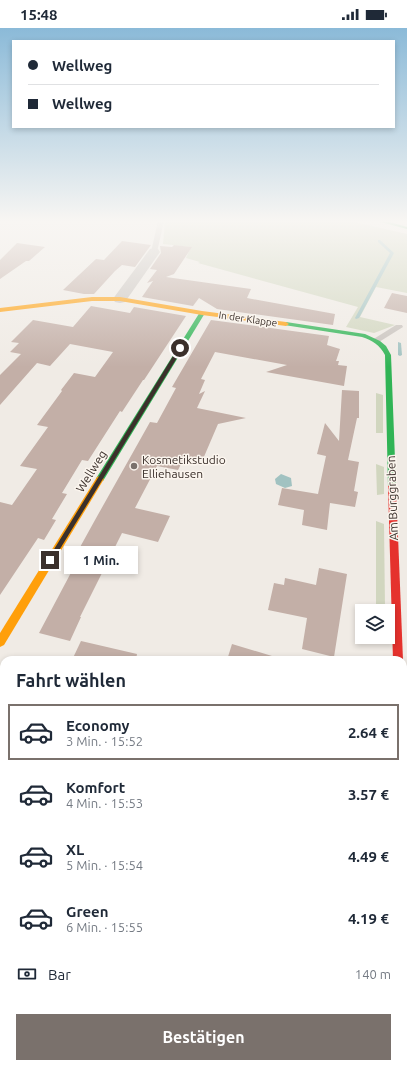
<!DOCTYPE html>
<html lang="de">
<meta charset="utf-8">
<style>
body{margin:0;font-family:Ubuntu,sans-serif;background:#f2f2f3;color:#1f2937;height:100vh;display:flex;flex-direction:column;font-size:15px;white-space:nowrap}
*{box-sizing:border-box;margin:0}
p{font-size:13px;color:#747a83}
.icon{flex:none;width:22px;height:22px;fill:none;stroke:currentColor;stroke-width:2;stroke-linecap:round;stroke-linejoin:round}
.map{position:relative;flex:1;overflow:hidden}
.sheet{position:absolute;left:0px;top:628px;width:407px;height:412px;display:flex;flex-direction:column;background:#fff;border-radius:12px 12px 0 0;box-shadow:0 2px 6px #0003}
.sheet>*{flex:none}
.banner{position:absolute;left:12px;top:12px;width:383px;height:88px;border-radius:0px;box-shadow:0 2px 6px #0003;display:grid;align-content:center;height:88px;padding:0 16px;background:#fff}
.fabs{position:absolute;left:355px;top:576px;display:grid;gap:8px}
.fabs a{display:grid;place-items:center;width:40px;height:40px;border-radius:0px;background:#fff;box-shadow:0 2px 6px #0003;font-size:20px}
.end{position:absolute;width:18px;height:18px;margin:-9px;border:5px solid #3b302b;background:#fff;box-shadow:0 0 0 2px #fff}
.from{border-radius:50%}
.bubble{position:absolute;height:28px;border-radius:0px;background:#fff;box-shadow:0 2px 6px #0003;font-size:13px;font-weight:700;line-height:28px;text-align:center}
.banner b{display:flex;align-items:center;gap:14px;height:38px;font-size:15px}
.banner b+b{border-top:1px solid #e0e1e3}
.banner i{width:10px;height:10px;background:#1f2937}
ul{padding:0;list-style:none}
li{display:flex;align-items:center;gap:12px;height:56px;margin:0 8px 6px;padding:0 8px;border:2px solid transparent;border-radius:0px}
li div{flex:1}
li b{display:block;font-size:15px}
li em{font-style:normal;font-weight:700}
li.selected{border-color:#7a716c}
li>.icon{width:36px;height:36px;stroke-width:1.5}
h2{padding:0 16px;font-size:18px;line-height:48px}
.pay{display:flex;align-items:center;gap:10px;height:44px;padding:0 16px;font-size:15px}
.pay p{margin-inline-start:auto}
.action{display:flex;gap:8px;margin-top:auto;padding:8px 16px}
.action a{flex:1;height:46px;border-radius:0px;background:#7a716c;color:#fff;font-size:16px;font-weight:700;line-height:46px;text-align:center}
.status{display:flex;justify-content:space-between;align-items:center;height:28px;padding:0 20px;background:#fff;direction:ltr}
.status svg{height:11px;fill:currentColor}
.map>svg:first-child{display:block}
.green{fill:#d1d6bf}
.water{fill:#a1c2c1}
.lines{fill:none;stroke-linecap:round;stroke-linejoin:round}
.stream{fill:#a1c2c1;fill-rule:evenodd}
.building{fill:#c3afa7}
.path{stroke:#c2bbb6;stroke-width:4;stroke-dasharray:3 3;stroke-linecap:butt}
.lane{fill:#c9c3be;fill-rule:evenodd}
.street{fill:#c9c3be;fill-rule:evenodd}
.fast{fill:#30b455;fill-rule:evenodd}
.slow{fill:#ff9f0a;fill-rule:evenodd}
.jam{fill:#e5322d;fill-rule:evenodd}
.route{fill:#3b302b}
.poi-dot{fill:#7a716c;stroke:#fbf5ee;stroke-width:1.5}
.labels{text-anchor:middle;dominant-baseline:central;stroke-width:3;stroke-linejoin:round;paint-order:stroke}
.far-street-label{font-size:10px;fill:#3b302b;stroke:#fbf5ee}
.poi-label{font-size:12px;fill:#3b302b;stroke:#fbf5ee;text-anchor:start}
.street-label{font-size:12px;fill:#3b302b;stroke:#fbf5ee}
</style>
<div class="status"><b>15:48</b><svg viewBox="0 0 49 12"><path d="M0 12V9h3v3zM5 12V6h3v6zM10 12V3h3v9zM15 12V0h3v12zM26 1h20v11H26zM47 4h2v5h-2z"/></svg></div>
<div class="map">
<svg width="407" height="1040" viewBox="0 0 407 1040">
<rect width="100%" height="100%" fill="#f0ebe5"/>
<g class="green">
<path d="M165,193h185l57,13v59l-31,-6 -16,30 35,8 -21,8 -28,-6 12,-20 -160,-44 2,-1 -14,-4 5,-11 -28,-3z"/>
<path d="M376,365l7,2v38h-7z"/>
<path d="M376,436l8,3v27l-7,1z"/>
<path d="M376,493l8,3 1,84 -3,2h-6z"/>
</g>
<path class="water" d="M281,446l10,4 1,8 -7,2 -9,-4 -1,-5z"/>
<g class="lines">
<g class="stream">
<path d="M378,212h2l14,13 -35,65 -3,1 -1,-1 35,-65 -12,-11z"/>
<path d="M398,314l3,1 1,12 -2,1 -2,-1z"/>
</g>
</g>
<g class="building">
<path d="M122,213l29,4 -16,22 -13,-2 -7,6 -21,23h-10l-21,-4 33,-31 8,1z"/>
<path d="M17,215l28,4 -16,14h-3l-26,18v-19z"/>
<path d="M174,217l18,2 -18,27 -8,3 85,12 -4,9 88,16 -2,11 -116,-16 -18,-11 -6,8 -51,-9 11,-16 -6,2 10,-13 -7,-1 11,-16 -1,-7 12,1z"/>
<path d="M392,265l15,3v17l-23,-5z"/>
<path d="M91,278l39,7 4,-6 52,9 -42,64h-1l-21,32 -2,-1 -32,50 -6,-1 -20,33 5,1 -15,25 4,1 -12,20 -6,-2 -38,57v-93l12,3 25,-36 -17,-3 28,-39 -11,-2 25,-34 -1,-1 13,-17 21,4 18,-25 -43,-8 -20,22 -13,-3 -37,42v-30l21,-21 -11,-2 9,-9 -8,-1 22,-22 40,7z"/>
<path d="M211,292l118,16 -2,9 13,4 -4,12h3l-1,4 9,1 -3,20 -78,-14 21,-7 -72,-13 -14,27 4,1 -6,14 6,-3 -8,17 49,10 -28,6 -15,35 -11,-2 -9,3 -5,10 -21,-4 -22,42 35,8 -12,26 -36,-9 -42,84h1l-11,24 -31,-8 44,-83 -4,-1 16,-29 55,-98 7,1 19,-35 -4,-1z"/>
<path d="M342,362l17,1v27h-2l-9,42 11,2 -5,29 4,1 -3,15 -25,-4 -3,27 -25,-5 2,-15 -26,-5 4,-17 36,6 8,-38 -9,-2 8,-31 14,18z"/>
<path d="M319,540l28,6 -13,83 -32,-8 5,-31 -39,-8 6,-27 10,2 1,-7 31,7z"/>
<path d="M81,613l56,13 -1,6h-64z"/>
<path d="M232,616l40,12v4h-45z"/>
</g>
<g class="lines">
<path class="path" d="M372,1036v4"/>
<g class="lane">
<path d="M158,193h6l-7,31 -3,2 -3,-2z"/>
<path d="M396,297h6l1,2 -24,15h-3l-4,-2z"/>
</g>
<g class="street">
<path d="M154,220l4,1 2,3 -35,50 -5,1 -5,-1 -2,-3 2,-3 35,-47z"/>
<path d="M403,802l4,2v215l-4,-2z"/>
</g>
<g class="fast">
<path d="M377,193h9l21,6v2z"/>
<path d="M200,284l5,1 -102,168h-6l-1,-2 1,-2z"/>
<path d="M286,294l79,12 15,7 6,5 5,9 5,131 -1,2 -3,1 -4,-3 -3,-131c-5,-10 -13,-15 -23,-18l-78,-12 -1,-1z"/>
<path d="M403,761l4,1v12l-4,-1z"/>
</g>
<g class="slow">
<path d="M92,269h28l82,14 84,11 3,2 -3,2 -84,-11 -82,-14h-28l-92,11v-4z"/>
<path d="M100,448l4,3 -100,166 -4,2v-14l97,-156z"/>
</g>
<g class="jam">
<path d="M392,455l4,3 7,174v1l-10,-1 -5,-174z"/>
<path d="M4,766v12l-4,1v-12z"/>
</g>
</g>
<linearGradient id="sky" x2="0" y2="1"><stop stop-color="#8bbad8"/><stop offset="0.57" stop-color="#f8f6f3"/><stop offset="1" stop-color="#f8f6f3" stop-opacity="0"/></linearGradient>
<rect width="407" height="339" fill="url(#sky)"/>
<path class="route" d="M180,318l3,2 -131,214h-4v-3l130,-211z"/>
<circle class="poi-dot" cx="134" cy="438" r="4"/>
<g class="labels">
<g class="far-street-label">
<text transform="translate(248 291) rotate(8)">In der Klappe</text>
</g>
<g class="poi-label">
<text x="142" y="431">Kosmetikstudio<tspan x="142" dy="14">Elliehausen</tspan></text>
</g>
<g class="street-label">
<text transform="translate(91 443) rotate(-58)">Wellweg</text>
<text transform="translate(392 470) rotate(-92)">Am Burggraben</text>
</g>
</g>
</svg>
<div class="fabs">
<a><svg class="icon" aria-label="layers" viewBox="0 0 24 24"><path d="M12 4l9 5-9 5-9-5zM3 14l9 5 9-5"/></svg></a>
</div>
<i class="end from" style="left:180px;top:320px"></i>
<i class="end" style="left:50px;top:532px"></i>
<div class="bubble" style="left:64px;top:518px;width:74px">1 Min.</div>
<div class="banner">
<b><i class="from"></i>Wellweg</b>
<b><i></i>Wellweg</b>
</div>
<section class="sheet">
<h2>Fahrt wählen</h2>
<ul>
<li class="selected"><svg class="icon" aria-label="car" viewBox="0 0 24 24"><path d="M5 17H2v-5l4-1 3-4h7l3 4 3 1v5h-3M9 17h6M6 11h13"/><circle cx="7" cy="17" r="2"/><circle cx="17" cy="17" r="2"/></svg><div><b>Economy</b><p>3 Min. · 15:52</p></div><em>2.64 €</em></li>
<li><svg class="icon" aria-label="car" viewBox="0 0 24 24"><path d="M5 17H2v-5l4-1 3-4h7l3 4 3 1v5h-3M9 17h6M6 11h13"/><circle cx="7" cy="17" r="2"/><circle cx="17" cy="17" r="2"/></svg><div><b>Komfort</b><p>4 Min. · 15:53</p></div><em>3.57 €</em></li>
<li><svg class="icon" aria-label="car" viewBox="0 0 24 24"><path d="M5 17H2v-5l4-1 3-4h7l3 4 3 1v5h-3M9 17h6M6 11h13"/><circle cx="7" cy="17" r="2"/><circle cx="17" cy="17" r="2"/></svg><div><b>XL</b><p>5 Min. · 15:54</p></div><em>4.49 €</em></li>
<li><svg class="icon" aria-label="car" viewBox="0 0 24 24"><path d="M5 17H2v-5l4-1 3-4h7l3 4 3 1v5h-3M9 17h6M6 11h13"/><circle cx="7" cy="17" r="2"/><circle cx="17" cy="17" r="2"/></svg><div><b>Green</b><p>6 Min. · 15:55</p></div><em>4.19 €</em></li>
</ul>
<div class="pay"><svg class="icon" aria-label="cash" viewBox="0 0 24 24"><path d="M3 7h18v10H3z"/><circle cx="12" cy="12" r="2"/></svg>Bar<p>140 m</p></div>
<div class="action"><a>Bestätigen</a></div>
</section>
</div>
